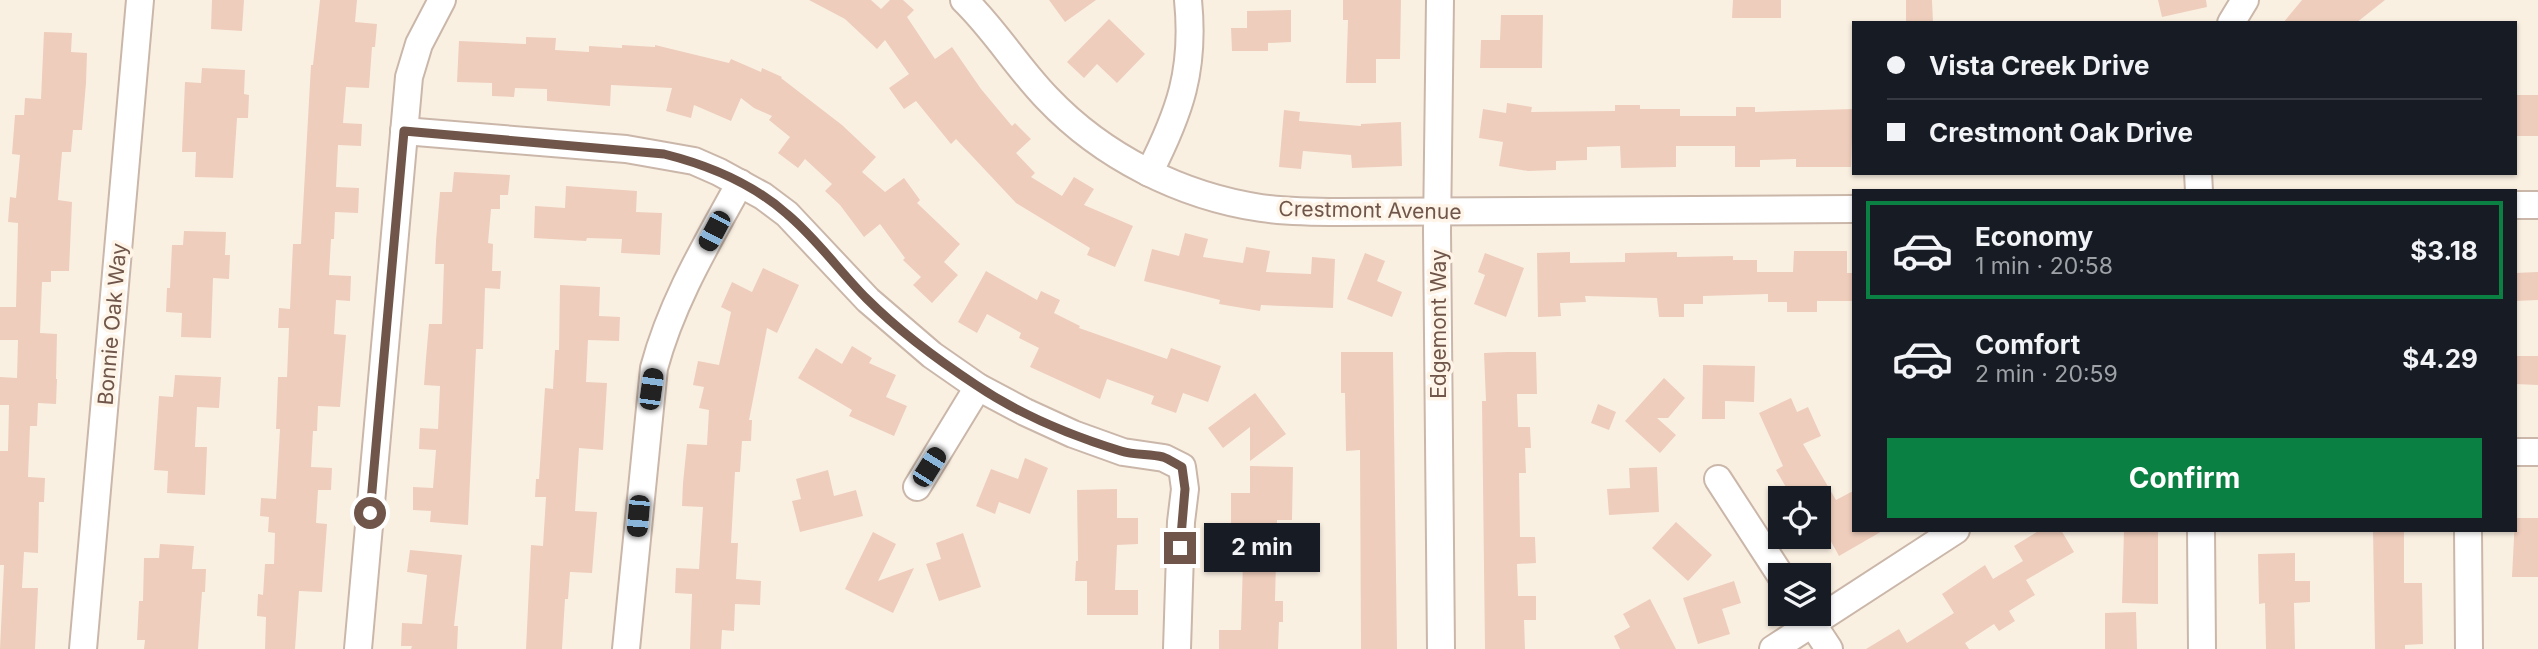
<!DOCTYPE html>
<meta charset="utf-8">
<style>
body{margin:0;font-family:Inter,sans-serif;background:#20242c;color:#f1f3f6;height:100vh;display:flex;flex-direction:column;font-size:26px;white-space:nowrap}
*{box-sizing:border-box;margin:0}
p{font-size:23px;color:#9ea1a6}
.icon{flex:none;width:38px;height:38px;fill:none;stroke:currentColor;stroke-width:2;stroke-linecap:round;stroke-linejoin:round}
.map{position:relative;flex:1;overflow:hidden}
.panel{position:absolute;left:1852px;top:189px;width:665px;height:343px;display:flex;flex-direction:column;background:#171b24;border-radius:0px;box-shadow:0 2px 5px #0004}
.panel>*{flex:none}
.hud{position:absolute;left:1852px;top:21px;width:665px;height:154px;border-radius:0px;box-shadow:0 2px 5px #0004;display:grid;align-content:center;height:154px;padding:0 35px;background:#171b24}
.fabs{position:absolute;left:1768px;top:486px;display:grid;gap:14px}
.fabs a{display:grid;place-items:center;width:63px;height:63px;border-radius:0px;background:#171b24;box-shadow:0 2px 5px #0004;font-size:35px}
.end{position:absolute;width:32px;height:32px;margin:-16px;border:9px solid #70564a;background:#fff;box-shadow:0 0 0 4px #fff}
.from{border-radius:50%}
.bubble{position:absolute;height:49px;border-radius:0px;background:#171b24;box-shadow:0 2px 5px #0004;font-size:23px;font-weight:700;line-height:49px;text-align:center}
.car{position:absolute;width:21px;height:42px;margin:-21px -10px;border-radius:9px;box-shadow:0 0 5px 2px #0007;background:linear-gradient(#222 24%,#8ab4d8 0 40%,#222 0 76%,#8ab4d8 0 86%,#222 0)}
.hud b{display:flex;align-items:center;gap:24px;height:66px;font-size:26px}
.hud b+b{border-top:2px solid #363941}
.hud i{width:18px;height:18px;background:#f1f3f6}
ul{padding:12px 0 0;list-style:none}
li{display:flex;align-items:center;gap:21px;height:98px;margin:0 14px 10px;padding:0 21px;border:4px solid transparent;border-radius:0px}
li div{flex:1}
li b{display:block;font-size:26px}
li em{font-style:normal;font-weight:700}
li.selected{border-color:#0b8043}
li>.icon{width:63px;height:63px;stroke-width:1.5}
.cta{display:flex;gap:14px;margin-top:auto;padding:14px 35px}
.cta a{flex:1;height:80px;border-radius:0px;background:#0b8043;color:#fff;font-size:28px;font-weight:700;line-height:80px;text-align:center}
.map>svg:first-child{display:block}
.building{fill:#eecdbc}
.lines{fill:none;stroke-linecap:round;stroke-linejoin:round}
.minor-casing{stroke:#cab7aa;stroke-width:30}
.minor{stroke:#fff;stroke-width:26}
.route{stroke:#70564a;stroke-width:9}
.labels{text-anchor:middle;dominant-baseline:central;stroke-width:7;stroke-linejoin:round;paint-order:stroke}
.street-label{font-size:21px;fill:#70564a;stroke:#fef4e8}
</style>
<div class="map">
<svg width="2538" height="649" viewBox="0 0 2538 649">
<rect width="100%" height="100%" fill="#faf0e2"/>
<g class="building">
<path d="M212,0h32l-2,31 -31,-2z"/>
<path d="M320,0h37l-2,22 22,2 -2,23h-3l-3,41 -23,-1 -3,36 19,1 -1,22 -23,-1 -2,42 23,1 -1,25 -23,-1 -1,27h-3l-2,36 22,1 -1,25 -14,-1 -2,34 12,1 -6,72 -22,-1 -1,25h-4l-2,36 21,1 -1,22h-13l-2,33 11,1 -5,68 -23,-1 -4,58h-30l1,-32 -9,-1 1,-22 5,1 2,-31h9l1,-31 -7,-1 1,-15 -9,-1 1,-18 15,1 4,-70h-4l2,-52h9l2,-49h-11l1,-20 11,1 3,-65h8l10,-179h2z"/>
<path d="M809,0h62l10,9 9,-9h13l11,10 -7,7 28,42 17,-12 29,42 31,37 3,-3 16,16 -15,14 19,20 -4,4 31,19 12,-19 20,12 -10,16 49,21 -18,41 -28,-12 3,-7 -74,-45 -60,-64 -5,5 -35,-43 -12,8 -15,-21 20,-14 -24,-34 -8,9 -32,-30z"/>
<path d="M1049,0h47l-31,22z"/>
<path d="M1343,0h58l-1,59h-24v24h-30l2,-63h-5z"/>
<path d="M1733,0h48v18h-49z"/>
<path d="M1906,0h26l1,23h-27z"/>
<path d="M2158,0h48l1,7 -45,10z"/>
<path d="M2302,0h83l-29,23h-73z"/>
<path d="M1291,10v32l-23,1v8h-36l-1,-23h16v-17z"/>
<path d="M1501,15h42l-1,53h-62l1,-28h19z"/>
<path d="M1109,19l36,35 -28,29 -20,-19 -13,14 -17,-16z"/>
<path d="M44,32l28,1 -1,19 16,1 -1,30 -4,47h-9l-2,22h-9l-4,48 14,2 -3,69h-18v11h-9l-2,51 17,1 -1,45h1l-1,25 -18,-1 -1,23h-7l-2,51 17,1 -1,24h-5l-1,51 -14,-1 -2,36h16l-3,61h-35l4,-84h-4v-114h8l1,-46h-9v-28l17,1 1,-38h-18v-33h16l2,-84 -10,-1 2,-25 6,1 4,-43 -8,-1 3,-39h9l1,-17 16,1z"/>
<path d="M526,37l30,1 -1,12 34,2v-6l33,2v-3l33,2v-2l74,18 2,-4 30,13 1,-4 20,9 -1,1 61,47 34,32 -14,15 23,20 19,-14 16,22 -3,3 43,41 -16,18 14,13 -26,28 -19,-18 8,-8 -18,-17 2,-2 -25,-34 -16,13 -24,-32 -15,-14 7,-7 -27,-25 -7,9 -20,-15 12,-16 -21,-17 3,-4 -18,-8 -13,-10 -10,23 -37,-16 -3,13 -25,-7 6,-23 -61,-3 -1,21 -63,-5v-12l-32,-1 -1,9 -22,-1v-13l-35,-1 2,-41 67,3z"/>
<path d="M202,68l43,2 -1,24 5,1 -1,23h-11l-4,60 -38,-1 1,-25h-14l3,-70 16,1z"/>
<rect x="2515" y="95" width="23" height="41"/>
<path d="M1507,103l25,4 -1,5 84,-1v-6h25v4h40v7h56v-9h19v5l98,-3 -2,58h-55v-8l-36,1v7h-25v-21h-59v21l-55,1 -1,-22 -33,1v13l-31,1v9l-28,1 -29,-5 4,-24 -24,-4 4,-29 23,4z"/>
<path d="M1284,110l16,2 -1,9 62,5v-2l40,-2 1,44 -50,2 -1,-13 -48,-4 -2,18 -22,-2z"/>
<path d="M454,172l56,3 -2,20h-8v14h-9l-3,34 5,1 -1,27h9l-1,18 -15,-1 -2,61h-7l-8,176 -38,-3 1,-11 -18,-1v-23l20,1 3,-38 -17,-1 1,-21 18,1 2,-43 -16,-1 2,-27 3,-34h13l2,-60h-9l1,-23 4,-49h12z"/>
<path d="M566,186l71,5 -1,21 26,1 -2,42 -39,-2 1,-14 -35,-1 -1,3 -52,-3 1,-32 30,2z"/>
<path d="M184,231l42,1 -1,23h5l-1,24 -16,-1 -2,60 -30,-1 1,-24 -16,-1 1,-24h3l2,-43h11z"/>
<path d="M1185,233l23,6 -5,18 40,6 3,-16 24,4 -4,21 45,2 1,-17 23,2 -2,49 -72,-3 -1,6 -41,-7 1,-4 -76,-19 8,-32 27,7z"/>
<path d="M1794,251h53v22h6v28h-36v11h-30v-10h-19v-8l-65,2v8h-19v13h-25l-2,-19 -72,-2 1,6 -26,1 1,13 -23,1 -1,-64 33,-1v11l55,-1v-9l52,-1v5l56,-1v4h24v12h36z"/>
<path d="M1365,253l20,8 -8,20 25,11 -10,25 -45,-18z"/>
<path d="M1485,253l39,15 -18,49 -32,-13 11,-29 -7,-3z"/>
<path d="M763,268l36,17 -22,48 -10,-5 -18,92h3l-1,21h-9l-2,31h-5l-4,71h7l-2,36 25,2 -1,24 -25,-1 -1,27 -12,-1 -1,19h-31l2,-55 -17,-1 1,-25 23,1 4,-62 -21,-1 1,-23 4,-39 20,1 2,-35 -10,-2 5,-21 -11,-2 5,-24 21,4 12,-53 -10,-5 11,-25 20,10z"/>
<path d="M986,271l51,29 4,-9 19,9 -6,13 26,13 -1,2 88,31 4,-11 50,18 -13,36 -25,-9 -7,20 -25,-9 3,-8 -47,-17 -7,20 -70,-32 9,-19 -20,-10 2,-5 -34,-19 -10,19 -19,-11z"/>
<path d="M2538,272v28l-23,1v-28z"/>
<path d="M560,285l40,2 -1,29 21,1 -1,24 -31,-1 -2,42 21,1 -4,67 -24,-2 -4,63 22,1 -5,61 -22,-1 -2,27h-3l-3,50h-36l5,-104 12,1 3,-49h-11l1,-18h3l6,-91 8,1 2,-39h4z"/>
<path d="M852,346l20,12 -3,5 27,12 -10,22 21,9 -13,30 -45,-20 3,-6 -54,-32 18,-30 26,16z"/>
<path d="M1341,352h52l4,297h-36l-1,-199 -14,1 -1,-58h-4z"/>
<path d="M1507,352h29l1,42h-20l1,33h12l1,21h-6l1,25h-7l1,64h15l1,26 -19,1 1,32h18v24h-12l1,29h-40l-3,-248h4l-2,-48z"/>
<path d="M2515,356h23v29l-23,-1z"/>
<path d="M1703,365l52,1 -1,36 -29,-1v18h-23z"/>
<path d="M175,375l46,2 -2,31 -22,-1 -2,40h12l-2,48 -38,-2 1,-22 -14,-1 5,-74 14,1z"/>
<path d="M1664,378l21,20 -17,20h-11l19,17 -16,18 -35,-32z"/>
<path d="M1255,393l31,41 -36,27v-34l-27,21 -15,-20z"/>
<path d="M1791,398l6,14 11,-5 13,29 -18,8 33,56 17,-9v39h31l-45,26 -11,-20 -10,6v-43h-25l-17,-29 7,-4 -24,-53z"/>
<path d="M1598,404l18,8 -7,18 -18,-7z"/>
<path d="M1025,458l23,10 -18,46 -31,-12 -4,12 -19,-8 15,-37 27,10z"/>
<path d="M1250,466l43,1 -1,53h-15l-2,81h8v21h-4l-1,27h-59v-19h22l2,-69h-22v-24h10v-44h19z"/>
<path d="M1657,467l2,45 -50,3 -2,-26 23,-1 -1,-20z"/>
<path d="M828,470l6,26 22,-6 7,26 -63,16 -8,-31 9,-2 -5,-20z"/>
<path d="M1117,489v29h21v26l-21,1 -2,45h23v25h-51v-34h-12l1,-20h2l-1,-71z"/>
<path d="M2515,518h23v59h-26z"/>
<path d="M1676,522l36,33 -24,26 -36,-33z"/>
<path d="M2040,530h21l13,22 -48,28 9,15 -26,16 6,10 -16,10 -5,-7 -29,19 4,6h-103l33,-20 8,14 47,-30 -12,-19 43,-29 8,14 30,-18 -9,-15z"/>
<path d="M2124,530h34v74l-36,-1z"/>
<path d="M2373,530h31v53h18l1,61 -18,1v4h-30z"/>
<path d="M873,532l23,12 -18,37 36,-13 -21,45 -48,-24z"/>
<path d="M963,533l18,54 -42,14 -13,-37 15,-5 -5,-16z"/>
<path d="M160,544l34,2 -2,23h14l-1,23h-3l-4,57h-54l1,-9h-8l2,-39h4l1,-43h15z"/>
<path d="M410,550l52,5 -8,71h4l-1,23h-46l1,-3h-11l1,-23 20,1 5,-49 -20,-3z"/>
<path d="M2295,553v28h15v21l-16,1 1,46h-29l-1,-46 -6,1 -1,-50z"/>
<path d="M1734,581l7,22 -19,6 8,25 -32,10 -15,-46z"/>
<path d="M1650,599l26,50h-56l-6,-13 16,-9 -7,-13z"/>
<path d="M2136,612l1,37h-32v-36z"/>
</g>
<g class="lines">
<g class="minor-casing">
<g id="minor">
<path d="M964,0c31,30 53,67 83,98 56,59 134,98 214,110 27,4 54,4 80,4l512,-3"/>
<path d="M1440,0l-3,231 4,418"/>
<path d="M2231,23l14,-23"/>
<path d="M404,131l222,18 68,12 25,11 44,24 24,18 81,86 64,55 46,32 47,25 48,22 50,18 41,6 18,9 3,22 -4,33 -4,127"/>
<path d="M1149,173c31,-61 46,-103 39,-173"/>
<path d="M2198,173l1,18"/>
<path d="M2515,205h23"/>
<path d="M2515,452h23"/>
<path d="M1718,479l63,97"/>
<path d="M917,487l61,-100"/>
<path d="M2201,530l1,119"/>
<path d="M2468,530l1,119"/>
<path d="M1806,614l23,35"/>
<path d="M83,649l57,-649"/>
<path d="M358,649l51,-572 10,-33 23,-44"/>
<path d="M626,649l28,-281c18,-67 53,-125 86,-185"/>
<path d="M1773,649l183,-119"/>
</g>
</g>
<use href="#minor" class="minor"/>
</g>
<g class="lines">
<path class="route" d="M370,513l34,-382 260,23c44,11 89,30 123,60 30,25 53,58 80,85 33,33 71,61 109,86 43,29 96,51 145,66 13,4 28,3 42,6 6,2 13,7 19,10l3,22 -5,59"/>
</g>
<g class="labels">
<g class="street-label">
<text transform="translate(1370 210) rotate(1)">Crestmont Avenue</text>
<text transform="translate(112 324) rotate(-85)">Bonnie Oak Way</text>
<text transform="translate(1438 324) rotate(-90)">Edgemont Way</text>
</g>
</g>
</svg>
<div class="fabs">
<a><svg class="icon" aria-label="locate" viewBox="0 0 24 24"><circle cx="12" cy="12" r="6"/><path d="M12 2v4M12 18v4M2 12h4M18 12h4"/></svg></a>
<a><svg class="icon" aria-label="layers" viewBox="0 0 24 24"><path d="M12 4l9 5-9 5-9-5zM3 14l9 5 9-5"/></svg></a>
</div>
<i class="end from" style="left:370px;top:513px"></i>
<i class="end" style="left:1180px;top:548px"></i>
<div class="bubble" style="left:1204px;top:523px;width:116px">2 min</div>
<i class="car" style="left:714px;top:231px;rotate:208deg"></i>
<i class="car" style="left:651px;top:389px;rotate:8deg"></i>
<i class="car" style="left:929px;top:467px;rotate:32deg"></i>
<i class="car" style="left:638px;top:516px;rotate:185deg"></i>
<div class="hud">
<b><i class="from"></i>Vista Creek Drive</b>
<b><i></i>Crestmont Oak Drive</b>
</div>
<section class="panel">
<ul>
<li class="selected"><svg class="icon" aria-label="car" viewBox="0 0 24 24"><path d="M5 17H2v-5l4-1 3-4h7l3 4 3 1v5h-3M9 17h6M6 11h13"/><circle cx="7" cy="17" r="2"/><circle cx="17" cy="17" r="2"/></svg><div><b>Economy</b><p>1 min · 20:58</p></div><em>$3.18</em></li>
<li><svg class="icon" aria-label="car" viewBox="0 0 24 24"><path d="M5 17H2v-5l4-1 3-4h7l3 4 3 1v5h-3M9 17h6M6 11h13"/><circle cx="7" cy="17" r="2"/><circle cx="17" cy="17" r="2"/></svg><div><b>Comfort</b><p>2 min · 20:59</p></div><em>$4.29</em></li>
</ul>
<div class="cta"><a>Confirm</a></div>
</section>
</div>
